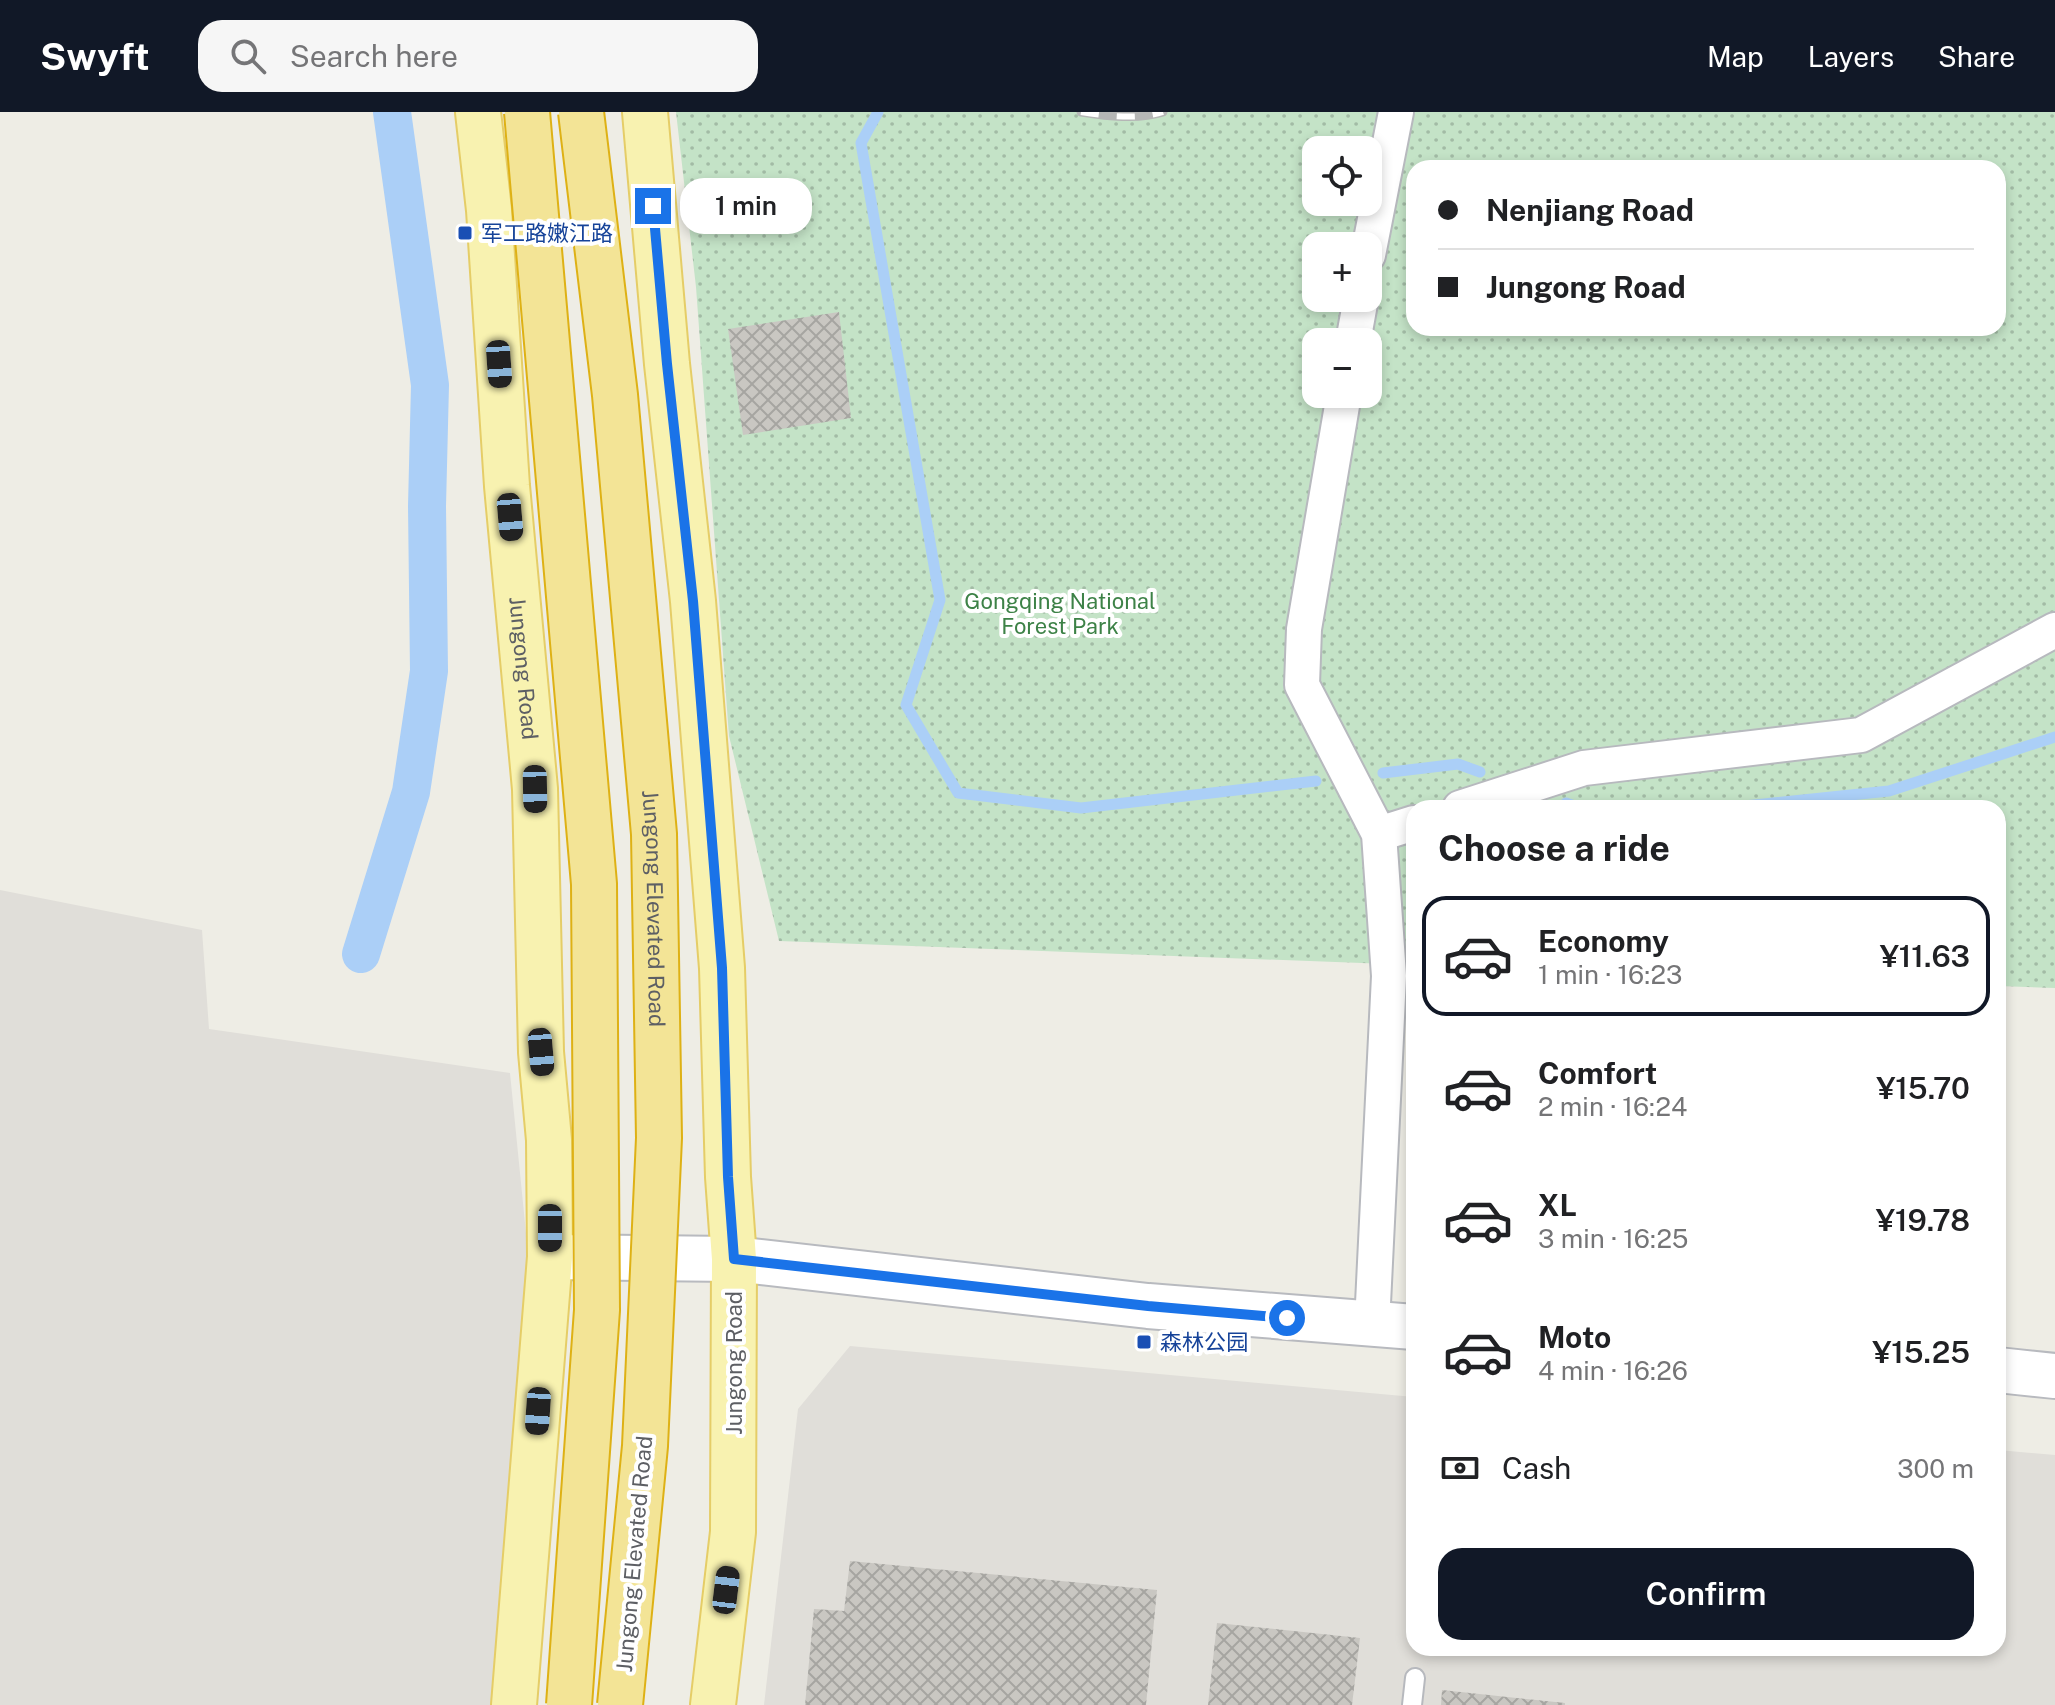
<!DOCTYPE html>
<meta charset="utf-8">
<style>
body{margin:0;font-family:"Public Sans","Noto Sans SC",sans-serif;background:#f6f6f6;color:#202124;height:100vh;display:flex;flex-direction:column;font-size:30px;white-space:nowrap}
*{box-sizing:border-box;margin:0}
p{font-size:26px;color:#757577}
.icon{flex:none;width:44px;height:44px;fill:none;stroke:currentColor;stroke-width:2;stroke-linecap:round;stroke-linejoin:round}
.map{position:relative;flex:1;overflow:hidden}
.details{position:absolute;left:1406px;top:688px;width:600px;height:856px;display:flex;flex-direction:column;background:#fff;border-radius:24px;box-shadow:0 4px 12px #0003}
.details>*{flex:none}
.hud{position:absolute;left:1406px;top:48px;width:600px;height:176px;border-radius:24px;box-shadow:0 4px 12px #0003;display:grid;align-content:center;height:176px;padding:0 32px;background:#fff}
.tools{position:absolute;left:1302px;top:24px;display:grid;gap:16px}
.tools a{display:grid;place-items:center;width:80px;height:80px;border-radius:16px;background:#fff;box-shadow:0 4px 12px #0003;font-size:40px}
.end{position:absolute;width:36px;height:36px;margin:-18px;border:10px solid #1a73e8;background:#fff;box-shadow:0 0 0 4px #fff}
.from{border-radius:50%}
.bubble{position:absolute;height:56px;border-radius:24px;background:#fff;box-shadow:0 4px 12px #0003;font-size:26px;font-weight:600;line-height:56px;text-align:center}
.car{position:absolute;width:24px;height:48px;margin:-24px -12px;border-radius:10px;box-shadow:0 0 6px 2px #0007;background:linear-gradient(#222 24%,#8ab4d8 0 40%,#222 0 76%,#8ab4d8 0 86%,#222 0)}
.hud b{display:flex;align-items:center;gap:28px;height:76px;font-size:30px}
.hud b+b{border-top:2px solid #e0e0e0}
.hud i{width:20px;height:20px;background:#202124}
ul{padding:0;list-style:none}
li{display:flex;align-items:center;gap:24px;height:120px;margin:0 16px 12px;padding:0 16px;border:4px solid transparent;border-radius:24px}
li div{flex:1}
li b{display:block;font-size:30px}
li em{font-style:normal;font-weight:600}
li.on{border-color:#111827}
li>.icon{width:72px;height:72px;stroke-width:1.5}
h2{padding:0 32px;font-size:36px;line-height:96px}
.pay{display:flex;align-items:center;gap:20px;height:88px;padding:0 32px;font-size:30px}
.pay p{margin-inline-start:auto}
.primary-button{display:flex;gap:16px;margin-top:auto;padding:16px 32px}
.primary-button a{flex:1;height:92px;border-radius:24px;background:#111827;color:#fff;font-size:32px;font-weight:600;line-height:92px;text-align:center}
header{display:flex;align-items:center;gap:48px;box-sizing:border-box;height:112px;padding:0 40px;background:#111827;color:#fff}
header strong{font-size:38px}
nav{display:flex;gap:44px;margin-inline-start:auto;font-size:28px}
.search{width:560px;height:72px;background:#f6f6f6;display:flex;align-items:center;gap:20px;box-sizing:border-box;padding:0 28px;border-radius:24px;color:#757577;font-size:30px}
.map>svg:first-child{display:block}
.industrial{fill:#e0ded9}
.park{fill:url(#park-dots);fill-rule:evenodd}
.lines{fill:none;stroke-linecap:round;stroke-linejoin:round}
.stream{stroke:#abcff7;stroke-width:11}
.canal{stroke:#abcff7;stroke-width:38}
.building{fill:url(#building-cross-hatch)}
.lane-casing{stroke:#b7b9be;stroke-width:22}
.street-casing{stroke:#b7b9be;stroke-width:38}
.secondary-casing{stroke:#b8babf;stroke-width:48}
.primary-casing{stroke:#e5cd67;stroke-width:48}
.lane{stroke:#fff;stroke-width:18}
.street{stroke:#fff;stroke-width:34}
.secondary{stroke:#fff;stroke-width:44}
.primary{stroke:#f8f2b0;stroke-width:44}
.rail-casing{stroke:#b5b6b6;stroke-width:9}
.rail{stroke:#fff;stroke-width:6;stroke-dasharray:18;stroke-linecap:butt}
.highway-bridge-casing{stroke:#deb115;stroke-width:48;stroke-linecap:butt}
.highway-bridge{stroke:#f3e496;stroke-width:44}
.route{stroke:#1a73e8;stroke-width:10}
.transit-dot{fill:#1a4fb4;stroke:#fff;stroke-width:3}
.labels{text-anchor:middle;dominant-baseline:central;stroke-width:8;stroke-linejoin:round;paint-order:stroke}
.transit-label{font-size:22px;fill:#164399;stroke:#fff;text-anchor:start}
.park-label{font-size:22px;fill:#3d8247;stroke:#fff}
.street-label{font-size:22px;fill:#5d5f64;stroke:#fff}
</style>
<header>
<strong>Swyft</strong>
<div class="search"><svg class="icon" aria-label="search" viewBox="0 0 24 24"><circle cx="10" cy="10" r="6"/><path d="M15 15l6 6"/></svg>Search here</div>
<nav><a>Map</a><a>Layers</a><a>Share</a></nav>
</header>
<div class="map">
<svg width="2055" height="1593" viewBox="0 0 2055 1593">
<defs>
<pattern id="park-dots" width="8" height="8" patternUnits="userSpaceOnUse" patternTransform="scale(2)"><rect width="8" height="8" fill="#c4e3c7"/><path d="M2 2h.1M6 6h.1" fill="none" stroke="#a2bba5" stroke-width="1.8" stroke-linecap="round"/></pattern>
<pattern id="building-cross-hatch" width="8" height="8" patternUnits="userSpaceOnUse" patternTransform="scale(2)"><rect width="8" height="8" fill="#c9c7c2"/><path d="M0 0l8 8M0 8l8-8" fill="none" stroke="#a6a5a1"/></pattern>
</defs>
<rect width="100%" height="100%" fill="#eeede5"/>
<g class="industrial">
<path d="M0,778l202,40 7,99 301,44 23,230 -40,402h-493z"/>
<path d="M850,1234l564,51v251h584v-198l57,5v250h-1291l34,-296z"/>
</g>
<path class="park" d="M676,0h1379v876l-57,-2v-178h-584v157l-635,-24 -50,-205 -33,-449zM1316,38h52v52h-52zM1414,56h584v160h-584zM1316,134h52v52h-52zM1316,230h52v52h-52z"/>
<g class="lines">
<g class="stream">
<path d="M878,0l-17,31 79,457 -34,105 52,88 123,15 235,-27"/>
<path d="M1383,661l75,-9 22,8"/>
<path d="M1566,691l14,5"/>
<path d="M1725,696l164,-17 166,-54"/>
</g>
<path class="canal" d="M361,842l50,-162 18,-121 -2,-165 3,-121 -38,-273"/>
</g>
<g class="building">
<path d="M839,200l12,106 -108,17 -15,-106z"/>
<path d="M850,1449l307,29 -11,115h-341l9,-96 30,2z"/>
<path d="M1217,1511l143,15 -8,67h-144z"/>
<path d="M1442,1578l123,13v2h-124z"/>
</g>
<g class="lines">
<g class="lane-casing">
<path id="lane" d="M1412,1593l3,-27"/>
</g>
<g class="street-casing">
<g id="street">
<path d="M1368,143l28,-143"/>
<path d="M1353,230l8,-44"/>
<path d="M1344,282l-40,235 -2,56 77,149 10,142 -17,348"/>
<path d="M1460,696l124,-40 277,-33 194,-105"/>
<path d="M1379,722l35,-11"/>
</g>
</g>
<g class="secondary-casing">
<g id="secondary">
<path d="M550,1145l184,2 414,47 266,21"/>
<path d="M1998,1258l57,6"/>
</g>
</g>
<g class="primary-casing">
<g id="primary">
<path id="s1" d="M478,0l11,98 18,276 28,303 6,263 8,88 1,117 -36,448"/>
<path d="M645,0l22,252 26,237 29,367 6,209 6,82 -1,273 -20,173"/>
</g>
</g>
<use href="#lane" class="lane"/>
<use href="#street" class="street"/>
<use href="#secondary" class="secondary"/>
<use href="#primary" class="primary"/>
<g class="rail-casing">
<path id="rail" d="M1081,0c26,4 57,8 82,0"/>
</g>
<use href="#rail" class="rail"/>
<g class="highway-bridge-casing">
<g id="highway-bridge">
<path d="M527,0l67,772 3,426 -28,395"/>
<path id="s2" d="M581,0l34,283 39,439 5,304 -14,308 -25,259"/>
</g>
</g>
<use href="#highway-bridge" class="highway-bridge"/>
</g>
<g class="lines">
<path class="route" d="M653,94l14,158 26,237 29,367 6,209 6,82 414,47 139,12"/>
</g>
<g class="transit-dot">
<rect x="457" y="113" width="16" height="16" rx="4"/>
<rect x="1136" y="1222" width="16" height="16" rx="4"/>
</g>
<g class="labels">
<g class="transit-label">
<text x="481" y="121">军工路嫩江路</text>
<text x="1160" y="1230">森林公园</text>
</g>
<g class="park-label">
<text x="1060" y="489">Gongqing National<tspan x="1060" dy="25">Forest Park</tspan></text>
</g>
<g class="street-label">
<text stroke="none"><textPath href="#s1" startOffset="558">Jungong Road</textPath></text>
<text stroke="none"><textPath href="#s2" startOffset="800">Jungong Elevated Road</textPath></text>
<text transform="translate(734 1251) rotate(-90)">Jungong Road</text>
<text transform="translate(634 1442) rotate(-85)">Jungong Elevated Road</text>
</g>
</g>
</svg>
<div class="tools">
<a><svg class="icon" aria-label="locate" viewBox="0 0 24 24"><circle cx="12" cy="12" r="6"/><path d="M12 2v4M12 18v4M2 12h4M18 12h4"/></svg></a>
<a>+</a>
<a>−</a>
</div>
<i class="end from" style="left:1287px;top:1206px"></i>
<i class="end" style="left:653px;top:94px"></i>
<div class="bubble" style="left:680px;top:66px;width:132px">1 min</div>
<i class="car" style="left:499px;top:252px;rotate:176deg"></i>
<i class="car" style="left:510px;top:405px;rotate:175deg"></i>
<i class="car" style="left:535px;top:677px;rotate:179deg"></i>
<i class="car" style="left:541px;top:940px;rotate:175deg"></i>
<i class="car" style="left:550px;top:1116px;rotate:180deg"></i>
<i class="car" style="left:538px;top:1299px;rotate:184deg"></i>
<i class="car" style="left:726px;top:1478px;rotate:7deg"></i>
<div class="hud">
<b><i class="from"></i>Nenjiang Road</b>
<b><i></i>Jungong Road</b>
</div>
<section class="details">
<h2>Choose a ride</h2>
<ul>
<li class="on"><svg class="icon" aria-label="car" viewBox="0 0 24 24"><path d="M5 17H2v-5l4-1 3-4h7l3 4 3 1v5h-3M9 17h6M6 11h13"/><circle cx="7" cy="17" r="2"/><circle cx="17" cy="17" r="2"/></svg><div><b>Economy</b><p>1 min · 16:23</p></div><em>¥11.63</em></li>
<li><svg class="icon" aria-label="car" viewBox="0 0 24 24"><path d="M5 17H2v-5l4-1 3-4h7l3 4 3 1v5h-3M9 17h6M6 11h13"/><circle cx="7" cy="17" r="2"/><circle cx="17" cy="17" r="2"/></svg><div><b>Comfort</b><p>2 min · 16:24</p></div><em>¥15.70</em></li>
<li><svg class="icon" aria-label="car" viewBox="0 0 24 24"><path d="M5 17H2v-5l4-1 3-4h7l3 4 3 1v5h-3M9 17h6M6 11h13"/><circle cx="7" cy="17" r="2"/><circle cx="17" cy="17" r="2"/></svg><div><b>XL</b><p>3 min · 16:25</p></div><em>¥19.78</em></li>
<li><svg class="icon" aria-label="car" viewBox="0 0 24 24"><path d="M5 17H2v-5l4-1 3-4h7l3 4 3 1v5h-3M9 17h6M6 11h13"/><circle cx="7" cy="17" r="2"/><circle cx="17" cy="17" r="2"/></svg><div><b>Moto</b><p>4 min · 16:26</p></div><em>¥15.25</em></li>
</ul>
<div class="pay"><svg class="icon" aria-label="cash" viewBox="0 0 24 24"><path d="M3 7h18v10H3z"/><circle cx="12" cy="12" r="2"/></svg>Cash<p>300 m</p></div>
<div class="primary-button"><a>Confirm</a></div>
</section>
</div>
